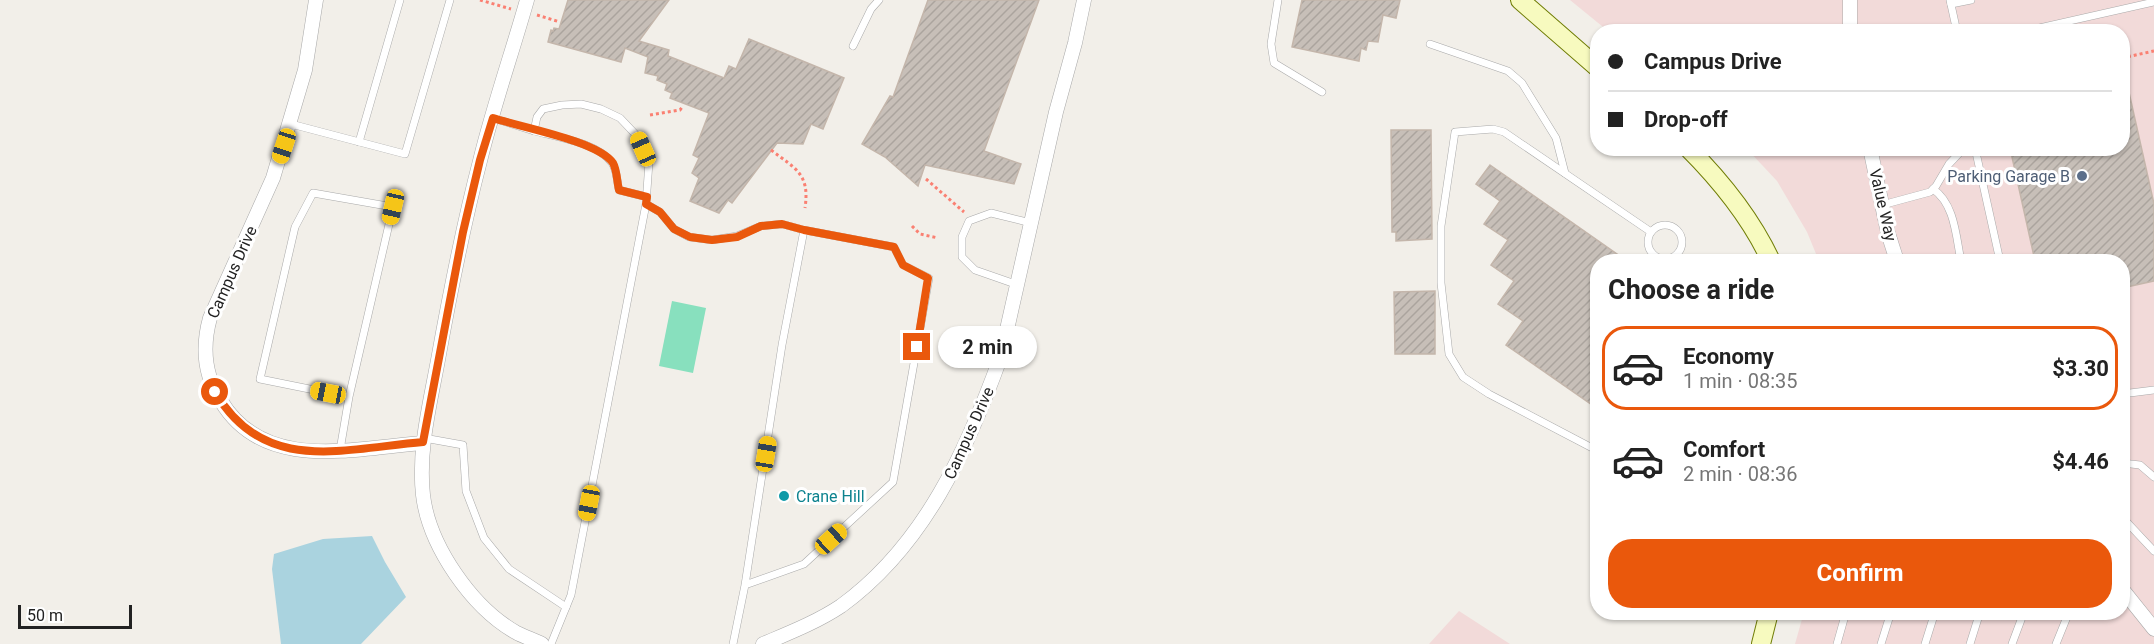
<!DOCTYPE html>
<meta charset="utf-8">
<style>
body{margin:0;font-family:Roboto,sans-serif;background:#f6f6f6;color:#222;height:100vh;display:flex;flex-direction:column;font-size:22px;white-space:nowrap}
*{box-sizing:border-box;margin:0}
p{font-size:20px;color:#767676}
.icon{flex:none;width:33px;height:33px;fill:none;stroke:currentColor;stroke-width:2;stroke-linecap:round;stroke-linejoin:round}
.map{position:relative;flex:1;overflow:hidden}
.details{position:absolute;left:1590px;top:254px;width:540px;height:366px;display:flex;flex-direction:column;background:#fff;border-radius:24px;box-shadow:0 2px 4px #0004}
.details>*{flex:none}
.hud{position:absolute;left:1590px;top:24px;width:540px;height:132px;border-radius:24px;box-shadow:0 2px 4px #0004;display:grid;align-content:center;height:132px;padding:0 18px;background:#fff}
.scale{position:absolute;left:18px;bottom:15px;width:114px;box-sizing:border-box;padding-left:6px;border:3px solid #222;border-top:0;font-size:16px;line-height:21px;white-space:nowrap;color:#222;-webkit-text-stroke:4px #fff;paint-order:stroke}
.end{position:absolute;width:27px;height:27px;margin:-14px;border:8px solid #ea580c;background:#fff;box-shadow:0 0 0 3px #fff}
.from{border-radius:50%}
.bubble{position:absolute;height:42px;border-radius:21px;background:#fff;box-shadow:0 2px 4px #0004;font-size:20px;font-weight:700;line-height:42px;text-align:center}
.car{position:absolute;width:18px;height:36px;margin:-18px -9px;border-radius:8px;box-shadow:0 0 4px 2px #0007;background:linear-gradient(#f5c518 24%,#345 0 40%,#f5c518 0 76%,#345 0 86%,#f5c518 0)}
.hud b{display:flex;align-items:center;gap:21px;height:57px;font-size:22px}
.hud b+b{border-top:2px solid #e0e0e0}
.hud i{width:15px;height:15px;background:#222}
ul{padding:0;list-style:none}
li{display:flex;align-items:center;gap:18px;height:84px;margin:0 12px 9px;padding:0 6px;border:3px solid transparent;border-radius:24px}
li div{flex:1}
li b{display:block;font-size:22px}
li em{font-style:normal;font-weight:700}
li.active{border-color:#ea580c}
li>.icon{width:54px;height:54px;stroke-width:1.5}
h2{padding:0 18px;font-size:27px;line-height:72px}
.cta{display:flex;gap:12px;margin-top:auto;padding:12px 18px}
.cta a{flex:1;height:69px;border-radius:24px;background:#ea580c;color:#fff;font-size:24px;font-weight:700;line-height:69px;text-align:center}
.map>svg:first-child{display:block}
.commercial{fill:#f2dad9}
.pitch{fill:#88e0be}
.water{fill:#aad3df}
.building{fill:url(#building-hatch);stroke:#c4b6ab;stroke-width:1.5}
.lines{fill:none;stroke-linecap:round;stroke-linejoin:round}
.lane-casing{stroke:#a9a9a9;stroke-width:8}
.street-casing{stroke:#a9a9a9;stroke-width:15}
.secondary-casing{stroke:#707d05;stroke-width:20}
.path{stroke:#fa8072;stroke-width:3;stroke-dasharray:3 3;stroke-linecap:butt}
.lane{stroke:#fff;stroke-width:7}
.street{stroke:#fff;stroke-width:14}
.secondary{stroke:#f7fabf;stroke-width:18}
.route{stroke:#ea580c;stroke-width:8}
.service-dot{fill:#5c6f8a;stroke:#fff;stroke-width:2}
.culture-dot{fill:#0f9aa8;stroke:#fff;stroke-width:2}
.labels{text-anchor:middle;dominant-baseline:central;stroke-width:6;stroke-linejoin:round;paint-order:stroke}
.service-label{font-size:16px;fill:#4e5e75;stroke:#fff;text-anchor:end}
.street-label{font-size:16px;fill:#222;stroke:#fff}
.culture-label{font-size:16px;fill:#0d838f;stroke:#fff;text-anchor:start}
</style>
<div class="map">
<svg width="2154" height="644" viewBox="0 0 2154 644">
<defs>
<pattern id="building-hatch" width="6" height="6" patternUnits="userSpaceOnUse" patternTransform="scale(1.5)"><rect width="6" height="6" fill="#c7bfb8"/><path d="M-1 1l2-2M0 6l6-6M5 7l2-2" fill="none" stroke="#aba49e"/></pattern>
</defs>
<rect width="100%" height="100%" fill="#f2efe9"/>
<g class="commercial">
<path d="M1570,0h584v644h-359l9,-32h318v-351h-303l-12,-29 -30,-51 -30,-32 375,-1v-116l-514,-1z"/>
<path d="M1459,611l51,33h-81z"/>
</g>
<path class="pitch" d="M672,301l34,7 -13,65 -34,-7z"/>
<path class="water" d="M372,536l13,26 21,35 -45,47h-80l-9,-75 2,-15 49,-15z"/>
<g class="building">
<path d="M568,0h101l-30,41 30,9 -1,6 56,22 5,-12 7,3 13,-30 95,39 -21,51 -12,-5 -8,20 -26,-1 -45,60 -4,-3 -9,13 -29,-12 9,-23 -7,-5 7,-15 -6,-3 16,-42 -39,-15 2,-5 -7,-3 2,-6 -10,-4 1,-4 -13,-3 3,-16 -23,-9 -4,14 -73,-20 3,-12 2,1 1,-3 5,1z"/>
<path d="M928,0h111l-55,151 37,13 -7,20 -89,-19 -7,21 -33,-29 -23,-13 28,-48 3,1z"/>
<path d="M1302,0h98l-4,18 -13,-3 -5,27 -10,-1 -2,9 -5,-2 -2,13 -67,-14z"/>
<path d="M2128,88l26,116v77l-32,7v-27h-87l-25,-113h112v-59z"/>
<path d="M1391,130h40l1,109 -36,2v-9h-4z"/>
<path d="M1490,165l137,96h-29v148l-92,-64 17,-24 -25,-17 16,-23 -23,-16 17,-25 -24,-16 16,-23 -24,-17z"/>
<path d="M1435,291v63h-40l-1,-62z"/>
</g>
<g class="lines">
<g class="lane-casing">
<g id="lane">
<path d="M1278,0l-7,44 3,19 48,29"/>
<path d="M1950,0l7,32"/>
<path d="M1951,4l20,-4"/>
<path d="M2021,32l133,-30"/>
<path d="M1430,44l78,27 14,12 34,55 9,35"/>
<path d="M853,46l18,-37 8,-9"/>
<path d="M493,118l41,13 3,-14 6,-8 19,-4 19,-1 20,5 19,9 18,19 11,25 -3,42 -75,391 -20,49"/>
<path d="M291,124l114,30 45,-154"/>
<path d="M534,131c23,6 64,12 78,32 5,7 5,19 7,27l28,7"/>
<path d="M359,142l41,-142"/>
<path d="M1975,148l25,113"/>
<path d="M1933,189c22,15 23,48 28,72"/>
<path d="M646,204l14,8 14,17 15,8 23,3 25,-4 24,-10 21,-2 22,6"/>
<path d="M1882,205l48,-13 6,-6 13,-22 15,-16"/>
<circle cx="1665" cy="242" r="17"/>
<path d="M1018,285l-43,-15 -13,-13v-20l7,-16 22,-8 40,10"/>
<path d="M2122,394l32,-4"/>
<path d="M424,438l39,7 3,46 18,47 25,31 57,38"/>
<path d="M340,450l9,-53 44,-190 -80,-14 -18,34 -35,152 89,18"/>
<path d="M1598,451l-109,-57 -26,-17 -14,-23 -8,-71v-57l14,-94 38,-3 11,3 147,100"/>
<path d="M2122,463l18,2 14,12"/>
<path d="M2122,517l32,34"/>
<path d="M733,644l12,-59 37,-240 22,-115 90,17 9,18 26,13 -36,204 -89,82 -59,21"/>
<path d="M1837,644l9,-32"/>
<path d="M1881,644l10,-32"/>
<path d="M1925,644l10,-32"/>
<path d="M1970,644l10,-32"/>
<path d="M2012,644l12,-32"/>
<path d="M2056,644l13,-32"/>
</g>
</g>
<g class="street-casing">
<g id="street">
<path d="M316,0l-11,70 -32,108 -63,140c-8,29 -6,57 11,83 43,72 133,47 202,42"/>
<path d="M527,0c-15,53 -34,107 -47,161 -17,65 -30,132 -42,199 -8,44 -20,90 -15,135 6,51 49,113 94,138 8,4 17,7 25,11"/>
<path d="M1850,32v-32"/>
<path d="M1870,148l18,85 9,28"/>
<path d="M2122,589l32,40"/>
<path d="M763,644c26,-11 54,-22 78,-38 84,-61 126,-156 160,-250l55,-244 19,-69 9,-43"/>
</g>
</g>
<g class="secondary-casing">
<g id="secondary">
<path d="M1520,0l78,68"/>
<path d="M1688,148c34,34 63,70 83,113"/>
<path d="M1761,644l8,-32"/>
</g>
</g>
<g class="path">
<path d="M480,0l31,9"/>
<path d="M537,15l23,7"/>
<path d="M2122,58l32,-7"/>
<path d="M650,115l30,-5 3,-4"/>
<path d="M771,150c25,19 39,24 34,58"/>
<path d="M926,179l38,33"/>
<path d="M912,226l8,8 18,4"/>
</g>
<use href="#lane" class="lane"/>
<use href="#street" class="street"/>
<use href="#secondary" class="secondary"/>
</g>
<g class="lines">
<path class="route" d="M215,392c49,83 127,57 208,50l40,-210 17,-72 13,-42c27,9 105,23 120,45 4,7 4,19 6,27l28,7 -1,7 14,8 14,17 16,8 22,3 25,-3 24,-11 21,-2 22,6 90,17 9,18 25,13 -11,69"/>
</g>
<circle class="service-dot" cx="2082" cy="176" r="6"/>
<circle class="culture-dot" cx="784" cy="496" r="6"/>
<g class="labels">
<g class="service-label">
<text x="2070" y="176">Parking Garage B</text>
</g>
<g class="street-label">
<text transform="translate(1883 205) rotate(77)">Value Way</text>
<text transform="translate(232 272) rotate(-66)">Campus Drive</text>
<text transform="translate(969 433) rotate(-66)">Campus Drive</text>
</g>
<g class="culture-label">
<text x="796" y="496">Crane Hill</text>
</g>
</g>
</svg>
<div class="scale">50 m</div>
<i class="end from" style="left:215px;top:392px"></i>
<i class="end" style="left:917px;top:347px"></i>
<div class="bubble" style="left:938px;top:326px;width:99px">2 min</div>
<i class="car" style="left:284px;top:146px;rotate:198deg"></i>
<i class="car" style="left:643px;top:149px;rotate:336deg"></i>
<i class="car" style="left:393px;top:207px;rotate:193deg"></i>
<i class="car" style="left:328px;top:393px;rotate:281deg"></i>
<i class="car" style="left:766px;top:454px;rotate:9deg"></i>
<i class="car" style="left:589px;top:503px;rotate:191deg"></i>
<i class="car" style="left:831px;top:539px;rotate:48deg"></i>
<div class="hud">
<b><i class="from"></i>Campus Drive</b>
<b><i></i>Drop-off</b>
</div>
<section class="details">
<h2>Choose a ride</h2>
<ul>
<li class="active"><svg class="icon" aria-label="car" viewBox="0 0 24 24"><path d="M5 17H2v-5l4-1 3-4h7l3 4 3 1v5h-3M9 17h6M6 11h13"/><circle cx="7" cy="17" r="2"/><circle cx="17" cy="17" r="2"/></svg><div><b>Economy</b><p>1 min · 08:35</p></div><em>$3.30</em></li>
<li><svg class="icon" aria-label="car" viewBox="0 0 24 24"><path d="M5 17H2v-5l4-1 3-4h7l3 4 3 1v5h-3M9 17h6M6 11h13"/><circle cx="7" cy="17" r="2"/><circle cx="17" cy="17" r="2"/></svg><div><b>Comfort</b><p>2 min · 08:36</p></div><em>$4.46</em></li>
</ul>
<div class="cta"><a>Confirm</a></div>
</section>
</div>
